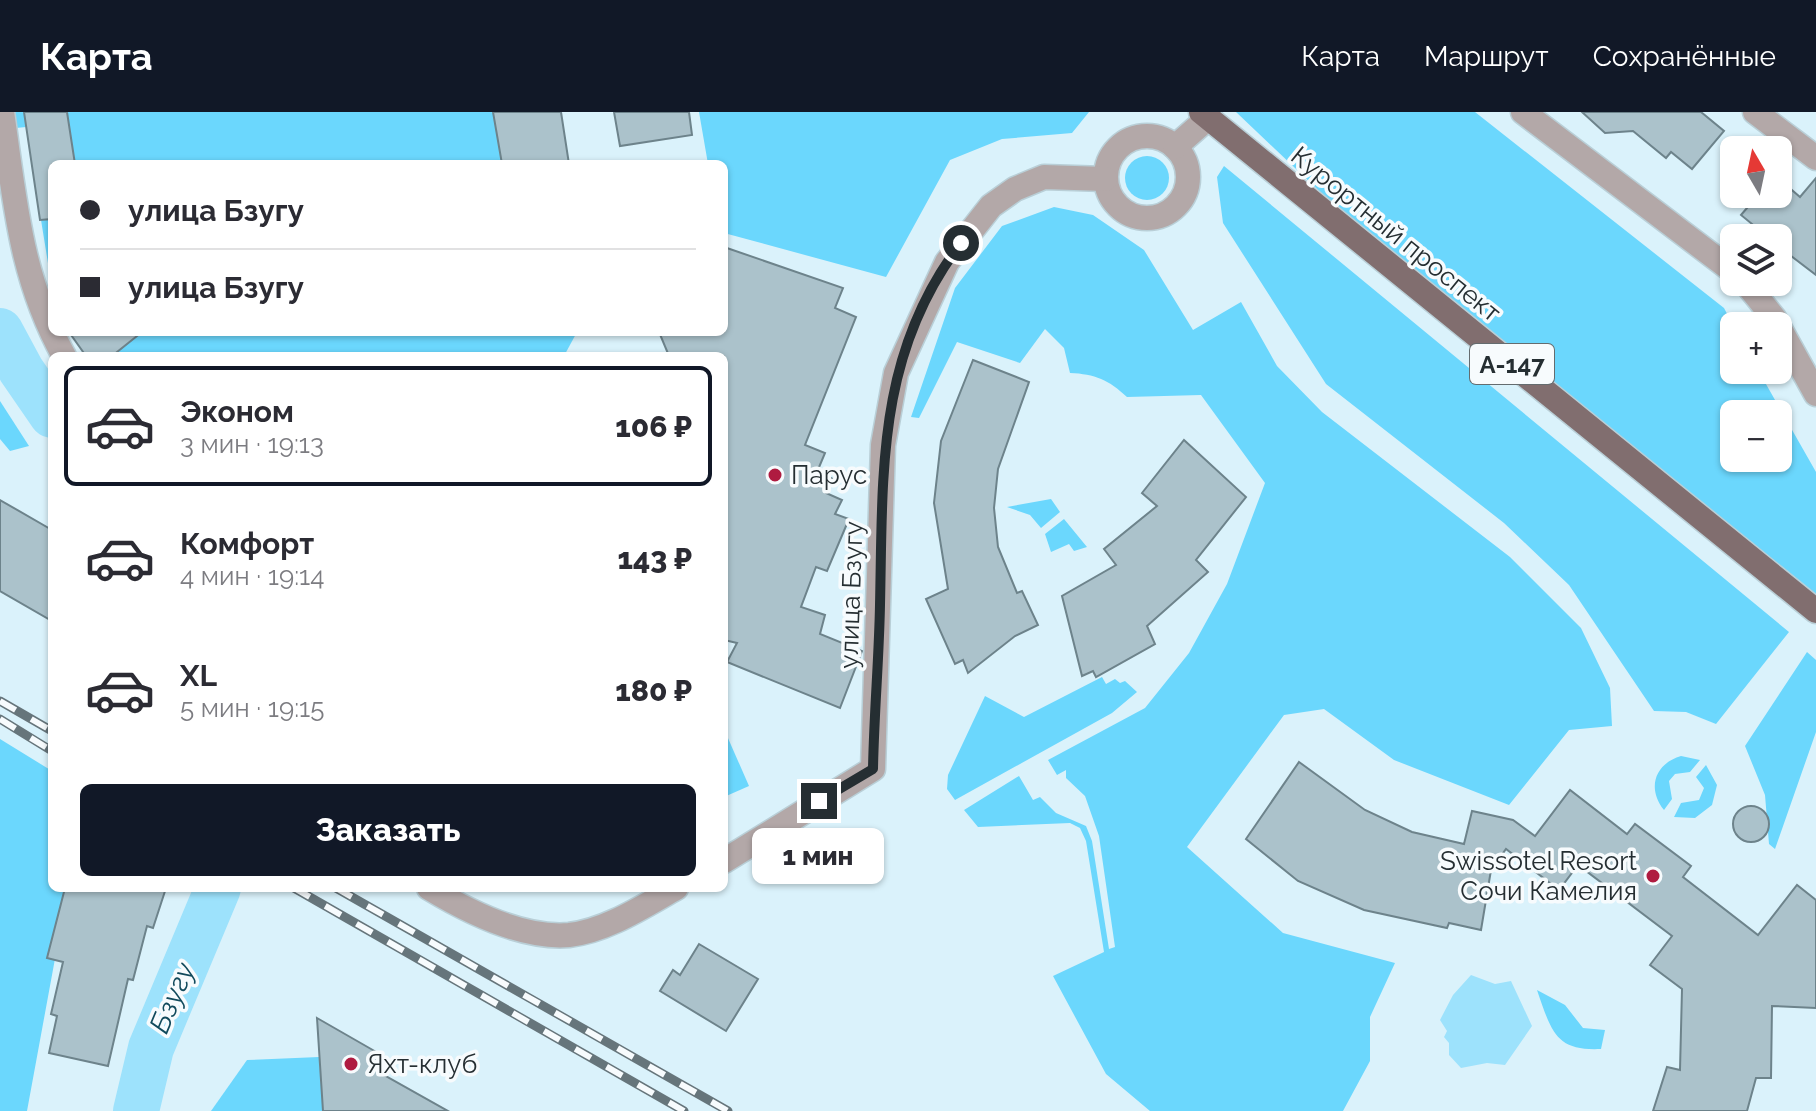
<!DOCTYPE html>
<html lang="ru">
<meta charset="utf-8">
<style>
body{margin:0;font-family:Raleway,sans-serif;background:#f2f2f3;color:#2b2b33;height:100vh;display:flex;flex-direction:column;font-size:30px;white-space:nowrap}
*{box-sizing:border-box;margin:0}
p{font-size:26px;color:#7c7c81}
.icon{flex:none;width:44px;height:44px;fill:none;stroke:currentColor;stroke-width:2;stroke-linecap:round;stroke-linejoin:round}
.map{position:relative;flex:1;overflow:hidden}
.sheet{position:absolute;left:48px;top:240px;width:680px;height:540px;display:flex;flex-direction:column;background:#fff;border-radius:12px;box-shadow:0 2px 6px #0004}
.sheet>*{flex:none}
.top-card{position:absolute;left:48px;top:48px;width:680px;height:176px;border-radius:12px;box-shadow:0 2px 6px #0004;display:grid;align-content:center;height:176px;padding:0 32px;background:#fff}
.needle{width:52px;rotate:351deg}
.controls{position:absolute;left:1720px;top:24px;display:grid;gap:16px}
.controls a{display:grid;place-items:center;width:72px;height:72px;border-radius:12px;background:#fff;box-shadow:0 2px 6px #0004;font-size:40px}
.end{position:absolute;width:36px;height:36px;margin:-18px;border:10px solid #252e32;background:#fff;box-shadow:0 0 0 4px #fff}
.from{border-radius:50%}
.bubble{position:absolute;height:56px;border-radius:12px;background:#fff;box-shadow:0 2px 6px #0004;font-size:26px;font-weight:800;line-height:56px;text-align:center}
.top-card b{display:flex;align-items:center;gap:28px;height:76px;font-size:30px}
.top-card b+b{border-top:2px solid #e1e1e2}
.top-card i{width:20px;height:20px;background:#2b2b33}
ul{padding:14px 0 0;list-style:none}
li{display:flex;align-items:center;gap:24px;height:120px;margin:0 16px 12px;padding:0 16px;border:4px solid transparent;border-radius:12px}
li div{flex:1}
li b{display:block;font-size:30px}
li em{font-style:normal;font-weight:800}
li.current{border-color:#111827}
li>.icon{width:72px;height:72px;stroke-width:1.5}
.button{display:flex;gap:16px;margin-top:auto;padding:16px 32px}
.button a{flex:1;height:92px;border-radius:12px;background:#111827;color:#fff;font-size:32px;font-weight:800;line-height:92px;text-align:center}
header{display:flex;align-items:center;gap:48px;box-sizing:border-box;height:112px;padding:0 40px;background:#111827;color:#fff}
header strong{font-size:38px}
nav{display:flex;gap:44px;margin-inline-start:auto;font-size:28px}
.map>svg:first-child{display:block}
.green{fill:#6bd7fd;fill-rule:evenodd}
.water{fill:#9de2fc}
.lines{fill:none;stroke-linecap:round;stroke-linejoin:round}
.river{stroke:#9de2fc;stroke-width:46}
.building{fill:#abc2cb;stroke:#6d838b;stroke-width:2}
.minor-casing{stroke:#b9cfd7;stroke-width:27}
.primary-casing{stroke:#b9cfd7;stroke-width:27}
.minor{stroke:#b3a8a8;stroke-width:24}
.primary{stroke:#816e6f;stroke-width:24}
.rail-casing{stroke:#66757b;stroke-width:9}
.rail{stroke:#f7fbfd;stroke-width:6;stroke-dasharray:18;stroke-linecap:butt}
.route{stroke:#252e32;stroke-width:10}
.poi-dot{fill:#af1b40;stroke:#f7fbfd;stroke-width:3}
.labels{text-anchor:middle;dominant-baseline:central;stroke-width:7;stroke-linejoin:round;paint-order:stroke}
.shield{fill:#f7fbfd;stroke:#646c6f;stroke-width:2}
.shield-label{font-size:24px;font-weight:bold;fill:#252e32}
.street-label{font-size:26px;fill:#252e32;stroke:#f7fbfd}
.poi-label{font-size:26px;fill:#252e32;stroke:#f7fbfd;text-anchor:start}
.water-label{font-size:28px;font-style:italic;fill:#114a5c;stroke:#f7fbfd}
</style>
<header>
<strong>Карта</strong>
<nav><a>Карта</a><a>Маршрут</a><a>Сохранённые</a></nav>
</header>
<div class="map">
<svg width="1816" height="999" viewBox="0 0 1816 999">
<rect width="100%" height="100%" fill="#daf2fb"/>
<g class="green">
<path d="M14,0h547l8,52h-517v124l-26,-161 -10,1z"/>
<path d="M699,0h390l-17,21 -70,6 -52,21 -64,117 -162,-44v-69h-16z"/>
<path d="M1236,0h239l249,196 10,19v43h24l58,102v122l-481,-388zM1734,302h44v44h-44z"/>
<circle cx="1147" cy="66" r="22"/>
<path d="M1224,54l565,466 -73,92 -30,-12 -32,-1 -85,-126 -65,-62 -178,-139 -103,-161 -6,-46z"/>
<path d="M1054,95l39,8 51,35 49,80 48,-28 36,64 45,46 188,145 71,71 29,60 2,38 -43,4 -60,75 -115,-45 -70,-51 -40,6 -97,132 96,86 112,30 -25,54v44l-27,50h-193l-44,-37 -53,-98 51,-24 -18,-111 -6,-13 -10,-5 -92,4 -14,-17 55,-34 14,24 7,-3 16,16 30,13 6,15 17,108 6,-2 -16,-111 -14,-40 -19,-18v-8l-9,5 -9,-15 97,-52 44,-55 38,-69 38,-101 -64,-88 -74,2c-18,-17 -32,-23 -57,-24l-6,-25 -19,-19 -25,34 -63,-21 -38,76 -8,-1 44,-129 47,-62z"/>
<path d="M70,220h507l-13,24h-478z"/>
<path d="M0,289l29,45 -19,5 -10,-12z"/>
<path d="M1051,387l9,13 -19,16 -11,-13 -23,-8z"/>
<path d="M1064,407l23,28 -13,4 -5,-7 -18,8 -6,-18z"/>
<path d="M1807,540l9,8v72l-41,117 -6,-5 -4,-49 -20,-49z"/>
<path d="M1102,565l4,7 9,-5 5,4 5,-2 12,11 -25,21 -157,87 -8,-11 1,-14 37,-79 39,21z"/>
<path d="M724,617l25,57 -25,11z"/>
<path d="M0,627l52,32v117h16l-41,223h-27z"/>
<path d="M1681,644l19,4 -10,12 -15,2 -6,7 3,18 -8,11c-17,-21 -10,-46 17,-54z"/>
<path d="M1706,653l11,20 -5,20 -17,13 -21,-1 7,-14 18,-3 5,-12 -8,-11z"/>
<path d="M1537,878l28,15 18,23 22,2 -4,19c-44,2 -49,-15 -64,-59z"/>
<path d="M319,945l4,54h-112l36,-51z"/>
</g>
<path class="water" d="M1471,863l24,9 16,-3 21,45 -27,39 -18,-2 -26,5 -12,-13v-12l-5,-6 3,-6 -7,-11 13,-25z"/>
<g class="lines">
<g class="river">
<path d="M0,219l21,39 31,45"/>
<path d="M136,999l15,-63 67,-160"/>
</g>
</g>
<g class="building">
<path d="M24,0h43l8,52h-23v55l-12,1z"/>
<path d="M493,0h68l8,52h-67z"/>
<path d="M614,0h75l3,23 -72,11z"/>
<path d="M1582,0h119l23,19 -32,38 -21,-17 -5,6 -33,-27 -28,2z"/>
<path d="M1778,66l22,19 16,-19v97l-38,-29v-8h-9l-28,-23 18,-21h19z"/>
<path d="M724,135l119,41 -8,20 21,9 -51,128 20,8 -8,19 16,7 -7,14 16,7 -7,14 14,5 -22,52 -11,-4 -15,40 24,8 -5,19 42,17 -22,57 -113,-46 10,-19 -13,-3v-284h-55l-10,-24h65z"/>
<path d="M69,220h73l-30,24h-26z"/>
<path d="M973,248l56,22 -31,87 -4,39 4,39 19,46 5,-2 16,34 -23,11 -47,37 -5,-13 -8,4 -29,-65 22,-10 -14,-86 7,-62z"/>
<path d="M1184,328l62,57 -50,63 12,12 -61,54 8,18 -59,33 -3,-6 -11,5 -20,-80 54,-31 -12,-16 53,-43 -15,-13z"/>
<path d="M0,388l52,30v91l-52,-30z"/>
<path d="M1299,650l66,48 47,22 52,12 8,-33 41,9 22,16 35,-46 57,44 8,-10 56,42 -8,11 75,58 39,-50 19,15v108l-44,-2 -1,72h-15l-9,33h-94l14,-44 13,3 2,-81 -32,-24 22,-29 -94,-71 -19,25 -53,-41 -15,21 -10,60 -32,-7 -2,5 -83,-18 -66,-29 -52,-42z"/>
<circle cx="1751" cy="712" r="18"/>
<path d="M65,776h101l-13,40 -6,-2 -14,54 -5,-1 -20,87 -59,-13 8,-37 -6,-2 12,-52 -16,-4z"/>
<path d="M699,832l59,35 -32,52 -66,-40 13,-21 7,5z"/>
<path d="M317,906l68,39 -8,14 71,40h-125z"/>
</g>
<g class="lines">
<g class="minor-casing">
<g id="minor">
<path d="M2,0c13,88 18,165 62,244"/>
<path d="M1523,0l211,160"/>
<path d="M1755,0l61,46"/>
<circle cx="1147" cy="65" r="41"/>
<path d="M1175,35l33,-29"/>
<path d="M1745,170l29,36 42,76"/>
<path d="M724,749l149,-92 10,-324 13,-72 51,-111 44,-56 24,-17 29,-12 61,2"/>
<path d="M429,776c38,23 93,51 140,47 37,-4 75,-29 107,-47"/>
</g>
</g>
<g class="primary-casing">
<path id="primary" d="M1201,0l615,499"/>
</g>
<use href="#minor" class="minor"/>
<use href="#primary" class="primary"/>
<g class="rail-casing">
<g id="rail">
<path d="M0,589l52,30"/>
<path d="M0,607l52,32"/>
<path d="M294,776l390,223"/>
<path d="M336,776l392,223"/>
</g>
</g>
<use href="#rail" class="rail"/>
</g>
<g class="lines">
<path class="route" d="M819,689l54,-32c1,-55 6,-110 7,-164 3,-131 -4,-251 81,-362"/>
</g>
<g class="poi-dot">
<circle cx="775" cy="363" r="8"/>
<circle cx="1653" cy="764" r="8"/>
<circle cx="351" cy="952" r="8"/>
</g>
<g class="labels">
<rect class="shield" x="1470" y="232" width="84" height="40" rx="6"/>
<g class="shield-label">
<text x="1512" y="252">А-147</text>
</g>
<g class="street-label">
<text transform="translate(1396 122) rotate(39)">Курортный проспект</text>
<text transform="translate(851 483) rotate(-88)">улица Бзугу</text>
</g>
<g class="poi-label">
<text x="791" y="363">Парус</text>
<text x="1637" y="749" text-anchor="end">Swissotel Resort<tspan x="1637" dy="30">Сочи Камелия</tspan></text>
<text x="367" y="952">Яхт-клуб</text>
</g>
<g class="water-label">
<text transform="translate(172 886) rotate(-67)">Бзугу</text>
</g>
</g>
</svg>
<div class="controls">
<a><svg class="needle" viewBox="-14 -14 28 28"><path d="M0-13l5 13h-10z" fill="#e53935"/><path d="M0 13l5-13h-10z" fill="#7c7c81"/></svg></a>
<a><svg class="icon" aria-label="layers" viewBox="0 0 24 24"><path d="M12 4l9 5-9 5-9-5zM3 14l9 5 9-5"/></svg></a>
<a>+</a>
<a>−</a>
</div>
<i class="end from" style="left:961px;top:131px"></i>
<i class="end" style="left:819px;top:689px"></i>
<div class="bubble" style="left:752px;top:716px;width:132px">1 мин</div>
<div class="top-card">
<b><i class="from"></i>улица Бзугу</b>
<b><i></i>улица Бзугу</b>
</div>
<section class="sheet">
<ul>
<li class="current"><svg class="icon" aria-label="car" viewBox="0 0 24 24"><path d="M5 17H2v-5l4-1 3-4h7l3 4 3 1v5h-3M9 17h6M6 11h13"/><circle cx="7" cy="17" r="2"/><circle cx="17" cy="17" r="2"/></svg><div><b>Эконом</b><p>3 мин · 19:13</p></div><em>106 ₽</em></li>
<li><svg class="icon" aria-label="car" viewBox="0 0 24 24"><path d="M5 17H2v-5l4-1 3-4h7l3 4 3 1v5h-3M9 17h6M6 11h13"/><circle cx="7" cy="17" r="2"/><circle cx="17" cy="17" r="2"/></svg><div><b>Комфорт</b><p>4 мин · 19:14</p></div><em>143 ₽</em></li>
<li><svg class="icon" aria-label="car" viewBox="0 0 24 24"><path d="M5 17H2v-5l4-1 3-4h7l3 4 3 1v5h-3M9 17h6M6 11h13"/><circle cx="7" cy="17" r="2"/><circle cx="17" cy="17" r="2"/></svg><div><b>XL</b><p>5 мин · 19:15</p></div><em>180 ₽</em></li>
</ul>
<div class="button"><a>Заказать</a></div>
</section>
</div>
